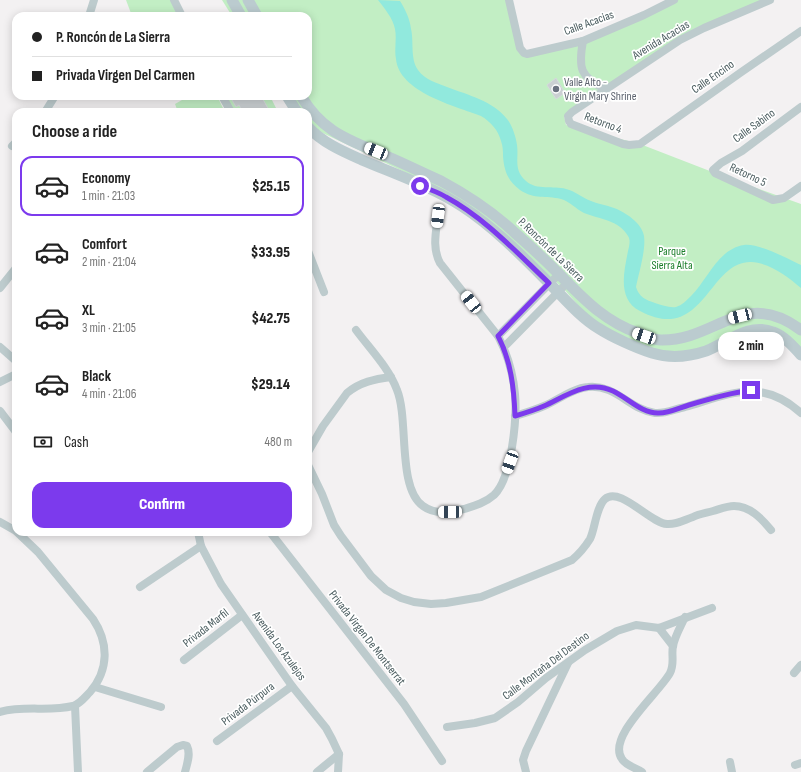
<!DOCTYPE html>
<meta charset="utf-8">
<style>
body{margin:0;font-family:"Sofia Sans Condensed",sans-serif;background:#f2f2f2;color:#222;height:100vh;display:flex;flex-direction:column;font-size:15px;white-space:nowrap}
*{box-sizing:border-box;margin:0}
p{font-size:13px;color:#767676}
.icon{flex:none;width:22px;height:22px;fill:none;stroke:currentColor;stroke-width:2;stroke-linecap:round;stroke-linejoin:round}
.map{position:relative;flex:1;overflow:hidden}
.details{position:absolute;left:12px;top:108px;width:300px;height:428px;display:flex;flex-direction:column;background:#fff;border-radius:12px;box-shadow:0 2px 10px #0003}
.details>*{flex:none}
.banner{position:absolute;left:12px;top:12px;width:300px;height:88px;border-radius:12px;box-shadow:0 2px 10px #0003;display:grid;align-content:center;height:88px;padding:0 20px;background:#fff}
.end{position:absolute;width:18px;height:18px;margin:-9px;border:5px solid #7c3aed;background:#fff;box-shadow:0 0 0 2px #fff}
.from{border-radius:50%}
.bubble{position:absolute;height:28px;border-radius:12px;background:#fff;box-shadow:0 2px 10px #0003;font-size:13px;font-weight:800;line-height:28px;text-align:center}
.car{position:absolute;width:12px;height:24px;margin:-12px -6px;border-radius:5px;box-shadow:0 0 3px 1px #0007;background:linear-gradient(#fff 24%,#345 0 40%,#fff 0 76%,#345 0 86%,#fff 0)}
.banner b{display:flex;align-items:center;gap:14px;height:38px;font-size:15px}
.banner b+b{border-top:1px solid #e0e0e0}
.banner i{width:10px;height:10px;background:#222}
ul{padding:0;list-style:none}
li{display:flex;align-items:center;gap:12px;height:60px;margin:0 8px 6px;padding:0 12px;border:2px solid transparent;border-radius:12px}
li div{flex:1}
li b{display:block;font-size:15px}
li em{font-style:normal;font-weight:800}
li.on{border-color:#7c3aed}
li>.icon{width:36px;height:36px;stroke-width:1.5}
h2{padding:0 20px;font-size:18px;line-height:48px}
.pay{display:flex;align-items:center;gap:10px;height:44px;padding:0 20px;font-size:15px}
.pay p{margin-inline-start:auto}
.action{display:flex;gap:8px;margin-top:auto;padding:8px 20px}
.action a{flex:1;height:46px;border-radius:12px;background:#7c3aed;color:#fff;font-size:16px;font-weight:800;line-height:46px;text-align:center}
.map>svg:first-child{display:block}
.green{fill:#c2eec4}
.water{fill:#91e9dd}
.building{fill:#cbd0d3;stroke:#d5dadc}
.lines{fill:none;stroke-linecap:round;stroke-linejoin:round}
.street{stroke:#bdcbcd;stroke-width:8}
.secondary{stroke:#bbcbcf;stroke-width:11}
.route{stroke:#7c3aed;stroke-width:5}
.worship-dot{fill:#6b7280;stroke:#fff;stroke-width:1.5}
.labels{text-anchor:middle;dominant-baseline:central;stroke-width:3.5;stroke-linejoin:round;paint-order:stroke}
.street-label{font-size:12px;fill:#495b5e;stroke:#fff}
.worship-label{font-size:12px;fill:#5b616d;stroke:#fff;text-anchor:start}
.park-label{font-size:12px;fill:#1c7e2b;stroke:#fff}
</style>
<div class="map">
<svg width="801" height="772" viewBox="0 0 801 772">
<rect width="100%" height="100%" fill="#f3f1f2"/>
<g class="green">
<path d="M126,0h45l9,16h-48z"/>
<path d="M222,0h287l11,48 13,5 50,-12 91,-41h90l-84,40 -116,76 2,9 74,19 75,29 86,31v151l-35,-25 -69,24 -33,2 -66,-28 -35,-40 -108,-92 -147,-70v-14h-15l-10,-16h25v-80h-76z"/>
<path d="M189,96h28l8,16h-47l-3,-8z"/>
<path d="M223,96h7l6,11 3,-2 4,7h-11z"/>
<path d="M257,96h13l6,12 -2,3 -4,1 -8,-15 -4,1z"/>
</g>
<path class="water" d="M378,0l22,1c5,8 10,18 11,28 3,12 -1,30 7,41 7,10 19,13 29,17 21,8 46,14 60,32 5,6 9,18 10,26 2,13 -4,25 9,36 11,10 27,4 40,8 9,2 17,9 25,12 7,3 15,4 23,7 11,4 28,15 30,28 2,14 -5,36 -8,51 3,10 10,13 19,16 7,2 14,5 21,4 6,-2 10,-6 15,-11 17,-17 27,-47 53,-51 15,-2 44,14 57,20v23c-14,-12 -31,-25 -50,-26 -43,-1 -47,83 -111,49 -23,-12 -16,-39 -12,-60 1,-4 3,-11 0,-15 -9,-16 -29,-17 -44,-23 -8,-4 -15,-12 -23,-14 -16,-4 -26,1 -41,-9 -12,-9 -16,-19 -17,-34 0,-4 0,-10 -2,-15 -3,-11 -10,-19 -20,-25 -26,-10 -82,-24 -85,-57 -2,-10 1,-20 -1,-30 -2,-11 -11,-21 -17,-29z"/>
<g class="building">
<path d="M556,78l9,15 -9,6 -9,-14z"/>
<path d="M230,96h31l9,16h-27l-4,-7 -3,2z"/>
</g>
<g class="lines">
<g class="street">
<path d="M174,0l8,16"/>
<path d="M509,0l11,48 4,5 3,1 56,-13 61,-26 30,-15"/>
<path d="M770,0l-66,28 -24,12 -108,72 -4,4 1,5 2,3 52,20 6,1 11,-1 100,-71 61,-42"/>
<path d="M89,16l5,-16"/>
<path d="M583,41c-5,27 -3,36 22,48"/>
<path d="M222,96l9,16"/>
<path d="M801,107l-59,44 -21,12 -8,7 2,3 58,27 11,-2 17,-12"/>
<path d="M45,112l10,-16"/>
<path d="M12,146l4,-4"/>
<path d="M308,251l16,41"/>
<path d="M0,288l16,-20"/>
<path d="M356,330c14,19 33,38 41,60 12,29 0,98 26,116 12,9 27,6 41,3 10,-3 21,-6 30,-14 18,-17 23,-77 21,-101 -2,-21 -8,-41 -17,-58l-58,-73c-8,-15 -4,-31 -2,-48"/>
<path d="M498,336l61,-62"/>
<path d="M0,347l16,14"/>
<path d="M504,347l63,-64"/>
<path d="M0,382l16,-8"/>
<path d="M0,411l16,21"/>
<path d="M515,416c10,-3 20,-6 29,-10 14,-6 29,-18 44,-19 28,-3 42,23 67,26 10,1 20,-4 30,-6 45,-13 76,-30 116,6"/>
<path d="M308,452l15,-26 24,-33c13,-11 28,-14 44,-16"/>
<path d="M308,465l14,29 12,31 7,11 30,40 15,14 15,8 13,4 17,2 15,-1 35,-6 91,-37c7,-6 13,-13 18,-21 5,-10 6,-32 15,-40 15,-13 45,24 62,25 9,1 17,-4 26,-7 6,-3 13,-4 20,-6 7,-2 14,-5 21,-5 16,0 28,13 37,24"/>
<path d="M0,522l16,9"/>
<path d="M198,532l3,14 20,38 71,102 34,42 6,11 7,15 -1,18"/>
<path d="M270,532l134,172 38,57"/>
<path d="M140,587l61,-41"/>
<path d="M659,628l14,18"/>
<path d="M184,660l58,-45"/>
<path d="M794,673l7,-8"/>
<path d="M95,687l66,20"/>
<path d="M75,706l3,66"/>
<path d="M0,712c24,-7 49,0 73,-6 7,-2 12,-9 17,-14 19,-22 19,-49 3,-73l-55,-67 -21,-20"/>
<path d="M447,727l28,-4 20,-5 23,-16 28,-24 39,-28 32,-19 19,-6 23,3 53,-20"/>
<path d="M217,741l75,-55"/>
<path d="M730,762l2,10"/>
<path d="M795,765l6,-2"/>
<path d="M147,772l30,-25 6,-2 4,1c4,8 0,18 -2,26"/>
<path d="M317,772l22,-18"/>
<path d="M526,772l-3,-12 3,-9 42,-88"/>
<path d="M642,772c-7,-5 -16,-6 -20,-13 -16,-22 38,-67 48,-86 5,-10 1,-18 3,-27 2,-10 8,-20 12,-29"/>
</g>
<g class="secondary">
<path d="M232,0l9,16"/>
<path d="M248,0l9,16"/>
<path d="M287,96l10,16"/>
<path d="M301,96c24,40 53,45 92,63 16,7 32,15 48,22 26,14 52,31 74,52 15,13 30,27 44,41 25,25 45,47 79,59 8,3 16,7 23,7 55,1 82,-53 140,-10"/>
<path d="M308,127c15,16 34,24 54,33 33,14 71,27 101,47 32,21 61,51 88,78 15,15 29,32 47,43 14,9 38,20 54,25 19,6 36,4 54,-2 21,-8 42,-29 67,-19 11,4 20,14 28,23"/>
</g>
</g>
<g class="lines">
<path class="route" d="M420,186c9,3 18,6 26,11 39,21 71,56 103,86l-51,53c13,25 16,52 17,80 10,-3 20,-6 29,-10 22,-10 44,-27 69,-15 15,7 29,23 46,22 10,0 20,-5 30,-8 20,-6 41,-12 62,-15"/>
</g>
<circle class="worship-dot" cx="556" cy="89" r="4"/>
<g class="labels">
<g class="street-label">
<text transform="translate(589 23) rotate(-20)">Calle Acacias</text>
<text transform="translate(661 40) rotate(-31)">Avenida Acacias</text>
<text transform="translate(713 77) rotate(-35)">Calle Encino</text>
<text transform="translate(603 123) rotate(21)">Retorno 4</text>
<text transform="translate(754 126) rotate(-36)">Calle Sabino</text>
<text transform="translate(748 175) rotate(25)">Retorno 5</text>
<text transform="translate(551 250) rotate(44)">P. Roncón de La Sierra</text>
<text transform="translate(206 628) rotate(-38)">Privada Marfil</text>
<text transform="translate(367 638) rotate(52)">Privada Virgen De Montserrat</text>
<text transform="translate(279 646) rotate(54)">Avenida Los Azulejos</text>
<text transform="translate(546 666) rotate(-37)">Calle Montaña Del Destino</text>
<text transform="translate(248 704) rotate(-37)">Privada Púrpura</text>
</g>
<g class="worship-label">
<text x="564" y="82">Valle Alto -<tspan x="564" dy="14">Virgin Mary Shrine</tspan></text>
</g>
<g class="park-label">
<text x="672" y="251">Parque<tspan x="672" dy="14">Sierra Alta</tspan></text>
</g>
</g>
</svg>
<i class="end from" style="left:420px;top:186px"></i>
<i class="end" style="left:751px;top:390px"></i>
<div class="bubble" style="left:718px;top:332px;width:66px">2 min</div>
<i class="car" style="left:376px;top:151px;rotate:292deg"></i>
<i class="car" style="left:438px;top:216px;rotate:187deg"></i>
<i class="car" style="left:471px;top:302px;rotate:322deg"></i>
<i class="car" style="left:740px;top:316px;rotate:256deg"></i>
<i class="car" style="left:644px;top:336px;rotate:289deg"></i>
<i class="car" style="left:510px;top:462px;rotate:200deg"></i>
<i class="car" style="left:450px;top:512px;rotate:269deg"></i>
<div class="banner">
<b><i class="from"></i>P. Roncón de La Sierra</b>
<b><i></i>Privada Virgen Del Carmen</b>
</div>
<section class="details">
<h2>Choose a ride</h2>
<ul>
<li class="on"><svg class="icon" aria-label="car" viewBox="0 0 24 24"><path d="M5 17H2v-5l4-1 3-4h7l3 4 3 1v5h-3M9 17h6M6 11h13"/><circle cx="7" cy="17" r="2"/><circle cx="17" cy="17" r="2"/></svg><div><b>Economy</b><p>1 min · 21:03</p></div><em>$25.15</em></li>
<li><svg class="icon" aria-label="car" viewBox="0 0 24 24"><path d="M5 17H2v-5l4-1 3-4h7l3 4 3 1v5h-3M9 17h6M6 11h13"/><circle cx="7" cy="17" r="2"/><circle cx="17" cy="17" r="2"/></svg><div><b>Comfort</b><p>2 min · 21:04</p></div><em>$33.95</em></li>
<li><svg class="icon" aria-label="car" viewBox="0 0 24 24"><path d="M5 17H2v-5l4-1 3-4h7l3 4 3 1v5h-3M9 17h6M6 11h13"/><circle cx="7" cy="17" r="2"/><circle cx="17" cy="17" r="2"/></svg><div><b>XL</b><p>3 min · 21:05</p></div><em>$42.75</em></li>
<li><svg class="icon" aria-label="car" viewBox="0 0 24 24"><path d="M5 17H2v-5l4-1 3-4h7l3 4 3 1v5h-3M9 17h6M6 11h13"/><circle cx="7" cy="17" r="2"/><circle cx="17" cy="17" r="2"/></svg><div><b>Black</b><p>4 min · 21:06</p></div><em>$29.14</em></li>
</ul>
<div class="pay"><svg class="icon" aria-label="cash" viewBox="0 0 24 24"><path d="M3 7h18v10H3z"/><circle cx="12" cy="12" r="2"/></svg>Cash<p>480 m</p></div>
<div class="action"><a>Confirm</a></div>
</section>
</div>
